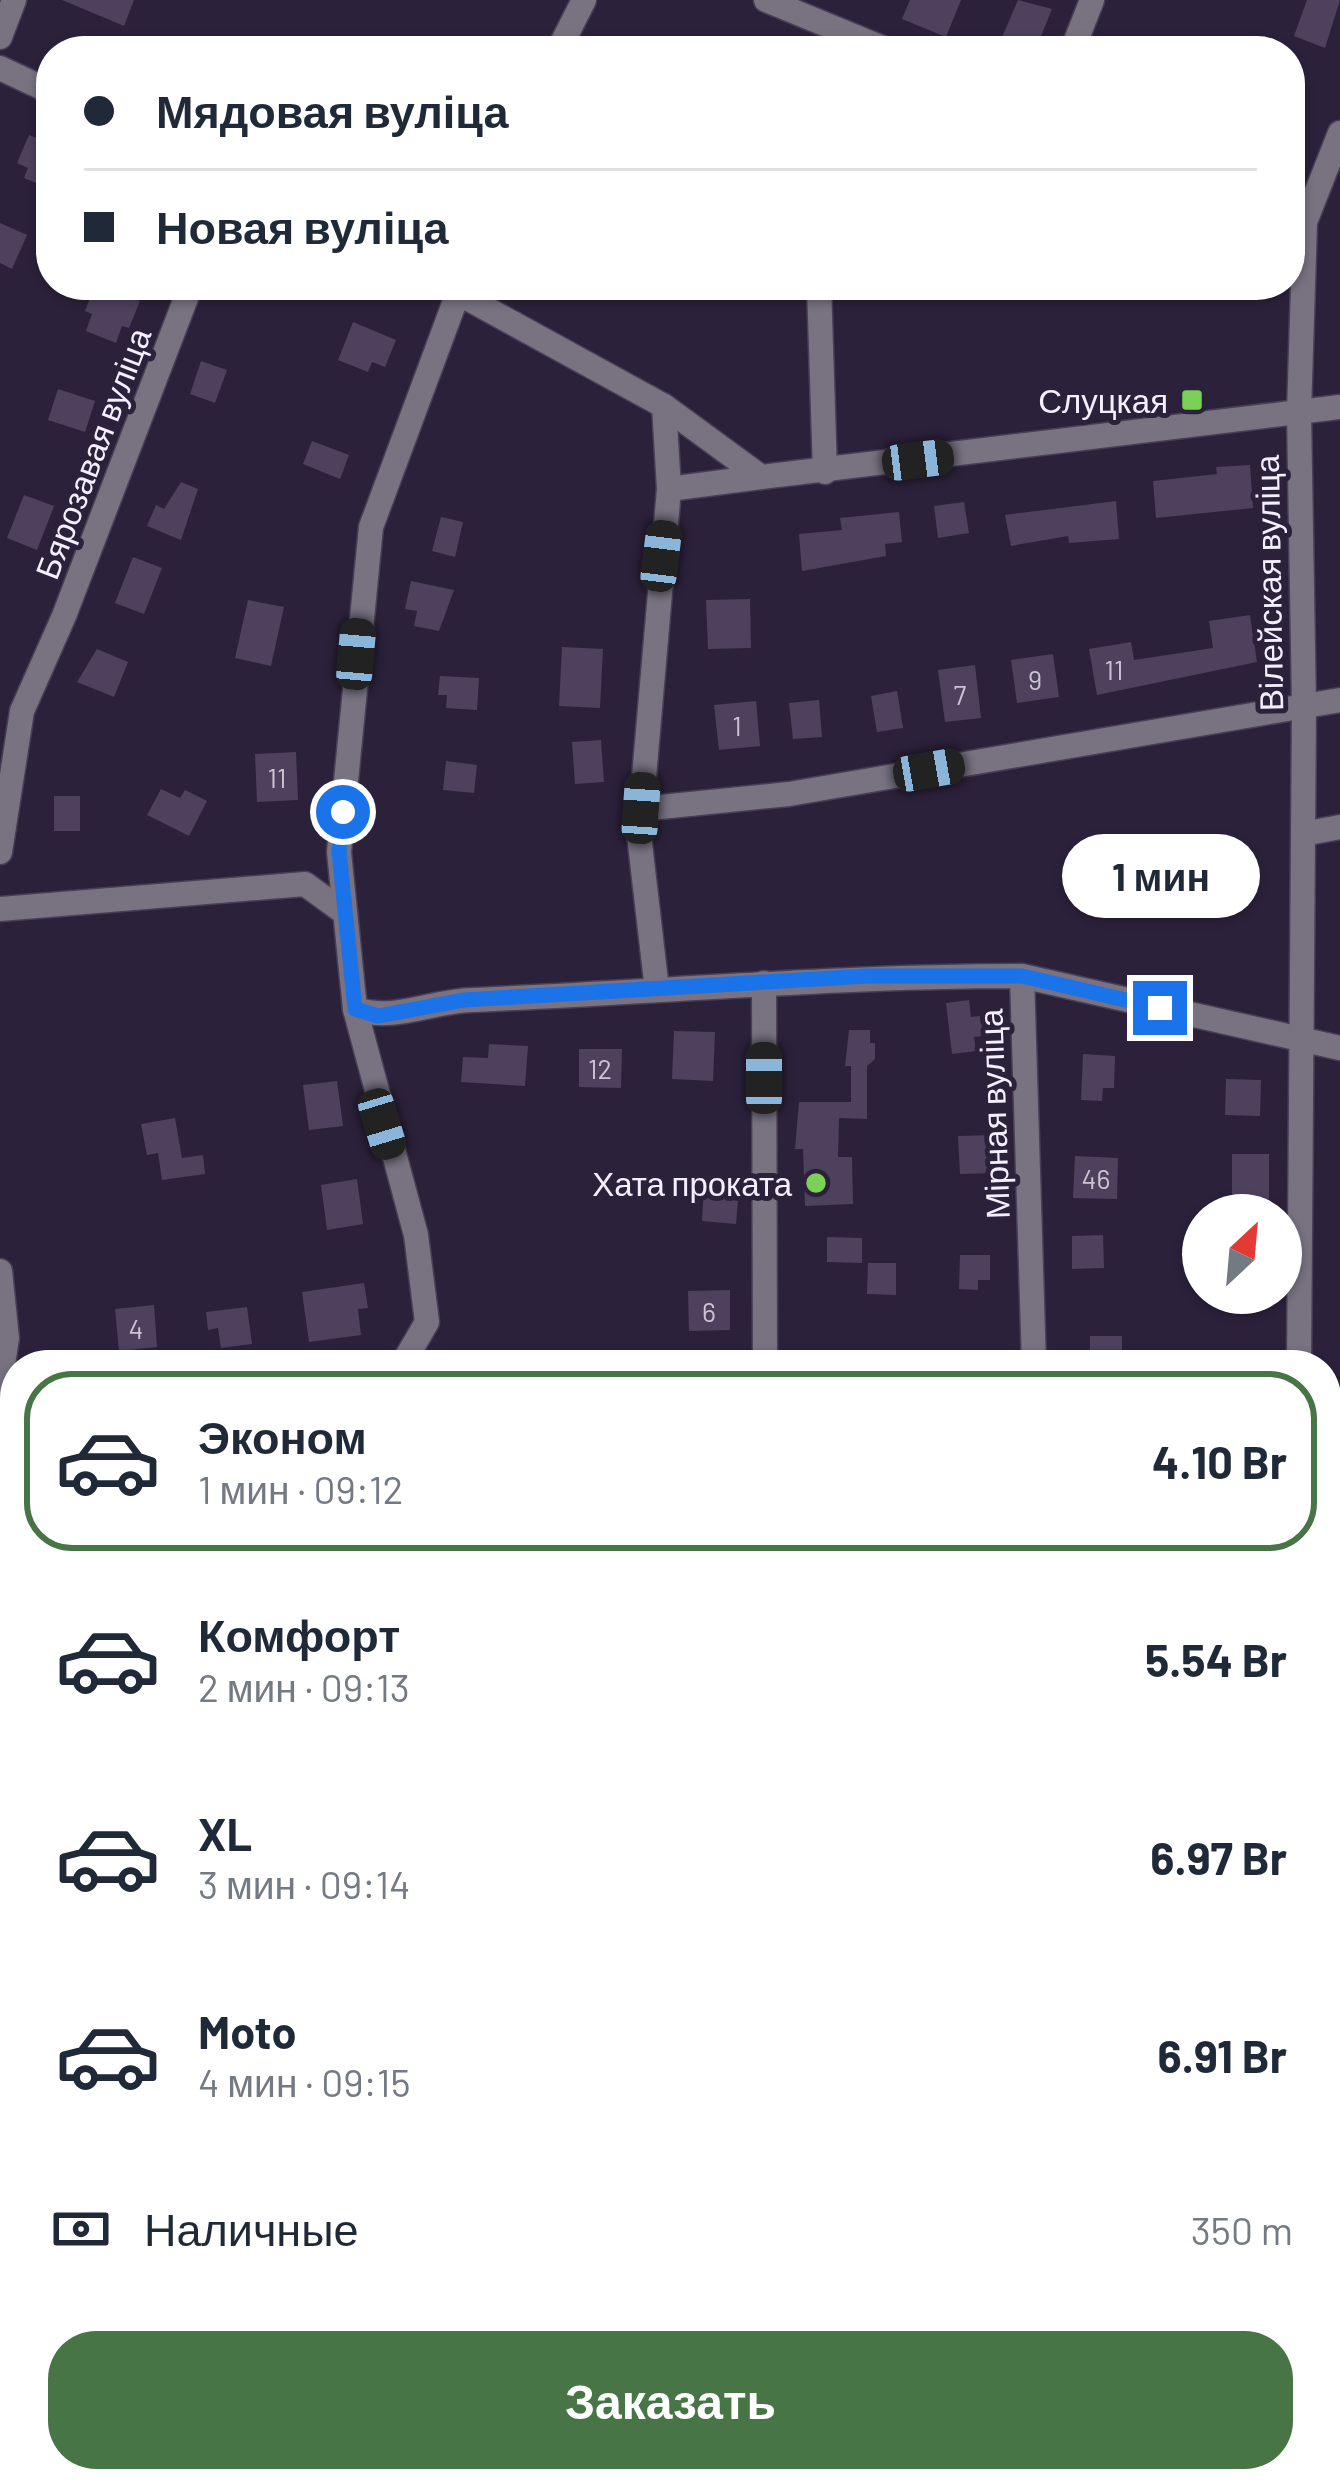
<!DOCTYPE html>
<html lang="ru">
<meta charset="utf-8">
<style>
body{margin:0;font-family:Barlow,sans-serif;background:#f2f2f3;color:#1f2937;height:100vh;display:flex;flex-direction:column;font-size:45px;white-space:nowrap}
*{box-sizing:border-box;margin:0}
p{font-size:39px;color:#747a83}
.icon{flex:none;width:66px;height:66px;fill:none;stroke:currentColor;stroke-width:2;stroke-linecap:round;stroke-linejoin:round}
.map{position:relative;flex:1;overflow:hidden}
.sheet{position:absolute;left:0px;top:1350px;width:1341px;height:1143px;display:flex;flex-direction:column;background:#fff;border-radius:48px 48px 0 0;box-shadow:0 3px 9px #0004}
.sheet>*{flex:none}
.top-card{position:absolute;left:36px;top:36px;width:1269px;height:264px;border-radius:48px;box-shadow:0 3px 9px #0004;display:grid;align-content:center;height:264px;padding:0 48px;background:#fff}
.needle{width:78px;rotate:26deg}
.tools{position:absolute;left:1182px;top:1194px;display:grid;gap:24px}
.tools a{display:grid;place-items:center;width:120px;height:120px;border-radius:50%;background:#fff;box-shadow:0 3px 9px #0004;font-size:60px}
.end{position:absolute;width:54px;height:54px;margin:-27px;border:15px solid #1a73e8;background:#fff;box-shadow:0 0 0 6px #fff}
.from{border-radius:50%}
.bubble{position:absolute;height:84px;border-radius:42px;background:#fff;box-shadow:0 3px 9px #0004;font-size:39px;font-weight:700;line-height:84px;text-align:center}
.car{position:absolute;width:36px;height:72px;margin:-36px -18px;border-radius:15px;box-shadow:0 0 9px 3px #0007;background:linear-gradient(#222 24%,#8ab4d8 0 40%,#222 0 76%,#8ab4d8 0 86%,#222 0)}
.top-card b{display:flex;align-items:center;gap:42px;height:114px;font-size:45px}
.top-card b+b{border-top:3px solid #e0e1e3}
.top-card i{width:30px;height:30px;background:#1f2937}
ul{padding:21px 0 0;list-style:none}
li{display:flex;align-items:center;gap:36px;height:180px;margin:0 24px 18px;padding:0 24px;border:6px solid transparent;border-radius:48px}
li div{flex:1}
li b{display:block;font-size:45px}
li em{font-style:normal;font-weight:700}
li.on{border-color:#487545}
li>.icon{width:108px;height:108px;stroke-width:1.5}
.pay{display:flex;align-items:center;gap:30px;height:132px;padding:0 48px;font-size:45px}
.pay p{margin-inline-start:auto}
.primary-button{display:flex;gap:24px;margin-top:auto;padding:24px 48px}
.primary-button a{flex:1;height:138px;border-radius:48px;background:#487545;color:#fff;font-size:48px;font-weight:700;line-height:138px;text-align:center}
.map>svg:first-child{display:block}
.building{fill:#4d415d}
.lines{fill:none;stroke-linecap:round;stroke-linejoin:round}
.minor-casing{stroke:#483e56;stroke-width:27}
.minor{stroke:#787281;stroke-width:24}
.route{stroke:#1a73e8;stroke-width:15}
.poi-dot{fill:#7ad156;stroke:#2c213b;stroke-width:4.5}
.labels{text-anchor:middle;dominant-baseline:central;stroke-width:10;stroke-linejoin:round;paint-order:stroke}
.number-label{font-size:27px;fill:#cac4d5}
.poi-label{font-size:33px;fill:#f4effd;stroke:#2c213b;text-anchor:end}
.street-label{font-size:33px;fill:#f4effd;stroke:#2c213b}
</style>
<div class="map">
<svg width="1340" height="2491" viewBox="0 0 1340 2491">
<rect width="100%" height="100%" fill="#2c213b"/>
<g class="building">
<path d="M62,0h72l-10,26z"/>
<path d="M910,0h51l-15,37 -44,-18z"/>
<path d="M1018,0l34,9 -17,42h-39z"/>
<path d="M1307,0h33l-15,48 -31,-12z"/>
<path d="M29,135l22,9 -10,41 -17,-7 4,-10 -11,-5z"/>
<path d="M0,223l27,12 -15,34 -12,-6z"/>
<path d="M95,285l45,16 -11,27 -7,-2 -6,17 -30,-12 6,-17 -7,-3z"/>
<path d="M353,322l43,18 -11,27 -13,-5 -4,10 -30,-12z"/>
<path d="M201,361l26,9 -12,33 -25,-9z"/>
<path d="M58,389l37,12 -10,31 -37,-12z"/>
<path d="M312,441l37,14 -9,24 -37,-15z"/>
<path d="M1250,465l3,43 -97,10 -3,-37 64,-7 -1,-7z"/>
<path d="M181,482l17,7 -17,51 -34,-14 9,-21 8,4z"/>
<path d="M24,495l30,11 -17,44 -30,-12z"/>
<path d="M1116,501l3,38 -50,4 -1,-7 -57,10 -6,-31z"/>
<path d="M964,502l5,31 -31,5 -4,-32z"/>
<path d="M899,512l3,30 -17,2 1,12 -84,15 -3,-37 43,-4 -2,-12z"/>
<path d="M441,517l22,5 -8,35 -23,-6z"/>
<path d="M133,557l29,11 -18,46 -29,-11z"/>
<path d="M411,581l43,9 -15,41 -25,-5 3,-15 -12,-2z"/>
<path d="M750,599l1,49 -43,1 -2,-49z"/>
<path d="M248,600l36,7 -13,59 -36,-8z"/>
<path d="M1250,615l7,47 -160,33 -8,-46 42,-7 3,18 79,-12 -4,-27z"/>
<path d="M562,647l41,2 -3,59 -41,-2z"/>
<path d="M97,649l31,13 -14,35 -37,-15z"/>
<path d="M1053,654l6,43 -42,6 -6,-43z"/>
<path d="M975,665l6,53 -36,4 -7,-52z"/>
<path d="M440,676l39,2 -2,32 -31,-2 1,-13h-9z"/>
<path d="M897,691l6,37 -26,4 -6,-36z"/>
<path d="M819,700l3,37 -29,2 -4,-36z"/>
<path d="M756,701l4,45 -41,4 -5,-45z"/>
<path d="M601,740l3,42 -29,2 -3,-42z"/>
<path d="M296,752l2,48 -41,2 -2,-48z"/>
<path d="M446,761l31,4 -3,28 -31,-3z"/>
<path d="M161,789l19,9 5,-8 22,11 -18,35 -42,-21z"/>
<rect x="54" y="796" width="26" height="35"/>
<path d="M969,1000l2,17 18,-2 2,20 -17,2 2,14 -24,3 -6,-51z"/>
<path d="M849,1030h21v13h5v16l-8,7v53l-28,-1 -1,39h14l1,47 -48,2 -2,-57h-8l4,-47h52v-36h-6z"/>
<path d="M674,1031l41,1 -2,49 -41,-2z"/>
<path d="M489,1044l39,2 -3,40 -64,-4 2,-25 25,1z"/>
<path d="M579,1049h43l-1,39 -42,-1z"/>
<path d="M1083,1054l32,2 -1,32h-11l-1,13 -21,-1z"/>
<path d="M1226,1079l35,1 -1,36 -35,-1z"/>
<path d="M337,1081l6,45 -34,4 -6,-45z"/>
<path d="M175,1118l7,40 21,-3 2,19 -43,6 -4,-27 -11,2 -6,-31z"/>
<path d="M995,1135l1,38 -36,1 -2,-38z"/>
<rect x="1232" y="1154" width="37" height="45"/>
<path d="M1075,1156l43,2 -1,41 -44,-1z"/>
<path d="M357,1179l6,45 -36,6 -6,-45z"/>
<path d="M704,1187l35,2 -3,35 -34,-3z"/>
<path d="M1103,1235l1,33 -32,1v-33z"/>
<path d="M827,1237l35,1v25l-35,-1z"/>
<path d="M960,1255h30v25h-12v10l-19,-1z"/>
<path d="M868,1263h28v32l-29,-1z"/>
<path d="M364,1283l4,25 -10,1 3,26 -52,7 -7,-50z"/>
<path d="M730,1290v40l-41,1 -1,-40z"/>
<path d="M154,1305l3,42 -38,4 -4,-42z"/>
<path d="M247,1307l5,37 -31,4 -3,-20 -10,2 -2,-18z"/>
<rect x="1090" y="1336" width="32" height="29"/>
</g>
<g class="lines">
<g class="minor-casing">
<g id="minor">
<path d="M766,0l124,51"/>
<path d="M0,37l14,-37"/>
<path d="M558,51l26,-51"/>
<path d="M1072,51l20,-51"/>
<path d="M0,68l51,24"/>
<path d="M819,285l6,187"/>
<path d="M445,286l219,120 97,71 579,-70"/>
<path d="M669,489l92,-12"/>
<path d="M641,809l148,-15 551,-94"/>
<path d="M1303,834l37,-7"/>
<path d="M0,852l22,-141 42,-95 127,-331"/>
<path d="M0,909l305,-25 40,29"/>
<path d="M1022,976l318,72"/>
<path d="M764,983l1,382"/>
<path d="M657,990l-18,-155 30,-346 -5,-83"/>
<path d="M355,1009c40,13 76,-8 117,-9 184,-8 366,-24 550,-24l12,389"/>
<path d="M0,1271l7,67 -7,46"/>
<path d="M402,1365l25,-43 -11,-87 -61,-226 -16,-157 32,-325 90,-242"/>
<path d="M1299,1365l5,-659 -5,-293 6,-191 35,-89"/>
<path d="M0,1440l15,-10"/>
<path d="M0,1746l15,-3"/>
<path d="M1326,1948l14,-6"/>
<path d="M0,2115l15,-1"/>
<path d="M0,2184l15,60"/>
<path d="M302,2478l2,13"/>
<path d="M1300,2478v13"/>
<path d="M1036,2491v-13"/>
<path d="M1204,2491h49"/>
</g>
</g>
<use href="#minor" class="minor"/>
</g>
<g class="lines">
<path class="route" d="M343,812l-4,39 16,158 23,7 86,-16 403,-24h155l138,32"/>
</g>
<g class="poi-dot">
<rect x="1180" y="388" width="24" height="24" rx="6"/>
<circle cx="816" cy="1183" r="12"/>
</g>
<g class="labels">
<g class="number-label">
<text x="1114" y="669">11</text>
<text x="1035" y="679">9</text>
<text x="960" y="694">7</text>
<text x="737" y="725">1</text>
<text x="277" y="777">11</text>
<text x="600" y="1068">12</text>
<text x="1096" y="1178">46</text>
<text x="709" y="1311">6</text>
<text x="136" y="1328">4</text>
</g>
<g class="poi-label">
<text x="1168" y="400">Слуцкая</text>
<text x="792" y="1183">Хата проката</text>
</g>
<g class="street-label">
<text transform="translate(92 453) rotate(-69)">Бярозавая вуліца</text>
<text transform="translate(1268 583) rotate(-91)">Вілейская вуліца</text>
<text transform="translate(993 1114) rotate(-92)">Мірная вуліца</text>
</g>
</g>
</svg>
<div class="tools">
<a><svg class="needle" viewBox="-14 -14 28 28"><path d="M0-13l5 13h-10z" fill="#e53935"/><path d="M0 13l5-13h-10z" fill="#747a83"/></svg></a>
</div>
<i class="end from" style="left:343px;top:812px"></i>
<i class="end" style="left:1160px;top:1008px"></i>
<div class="bubble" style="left:1062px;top:834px;width:198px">1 мин</div>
<i class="car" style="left:918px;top:460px;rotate:83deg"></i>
<i class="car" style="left:661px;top:556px;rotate:7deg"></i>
<i class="car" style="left:356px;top:654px;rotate:5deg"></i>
<i class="car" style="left:929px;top:770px;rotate:80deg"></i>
<i class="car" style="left:641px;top:808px;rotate:4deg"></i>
<i class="car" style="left:764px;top:1078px;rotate:0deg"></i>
<i class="car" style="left:382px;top:1124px;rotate:163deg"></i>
<div class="top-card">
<b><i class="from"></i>Мядовая вуліца</b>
<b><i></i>Новая вуліца</b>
</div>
<section class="sheet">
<ul>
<li class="on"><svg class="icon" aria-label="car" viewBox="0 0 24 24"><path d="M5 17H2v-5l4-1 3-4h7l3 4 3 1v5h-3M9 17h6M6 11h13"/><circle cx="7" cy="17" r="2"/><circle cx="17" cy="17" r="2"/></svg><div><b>Эконом</b><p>1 мин · 09:12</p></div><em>4.10 Br</em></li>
<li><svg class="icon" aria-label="car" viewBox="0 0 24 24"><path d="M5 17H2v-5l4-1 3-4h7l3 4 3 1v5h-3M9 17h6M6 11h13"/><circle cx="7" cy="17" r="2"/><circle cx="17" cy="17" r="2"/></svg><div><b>Комфорт</b><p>2 мин · 09:13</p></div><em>5.54 Br</em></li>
<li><svg class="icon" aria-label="car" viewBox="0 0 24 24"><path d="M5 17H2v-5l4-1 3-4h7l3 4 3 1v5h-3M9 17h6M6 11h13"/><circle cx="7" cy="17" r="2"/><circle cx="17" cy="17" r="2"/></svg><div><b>XL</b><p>3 мин · 09:14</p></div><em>6.97 Br</em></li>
<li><svg class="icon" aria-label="car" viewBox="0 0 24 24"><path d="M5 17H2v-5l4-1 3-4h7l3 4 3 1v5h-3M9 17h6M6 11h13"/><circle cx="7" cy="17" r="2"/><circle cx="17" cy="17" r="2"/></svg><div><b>Moto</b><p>4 мин · 09:15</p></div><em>6.91 Br</em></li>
</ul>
<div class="pay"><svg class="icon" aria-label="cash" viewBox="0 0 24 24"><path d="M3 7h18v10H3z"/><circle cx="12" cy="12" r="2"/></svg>Наличные<p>350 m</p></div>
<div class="primary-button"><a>Заказать</a></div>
</section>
</div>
